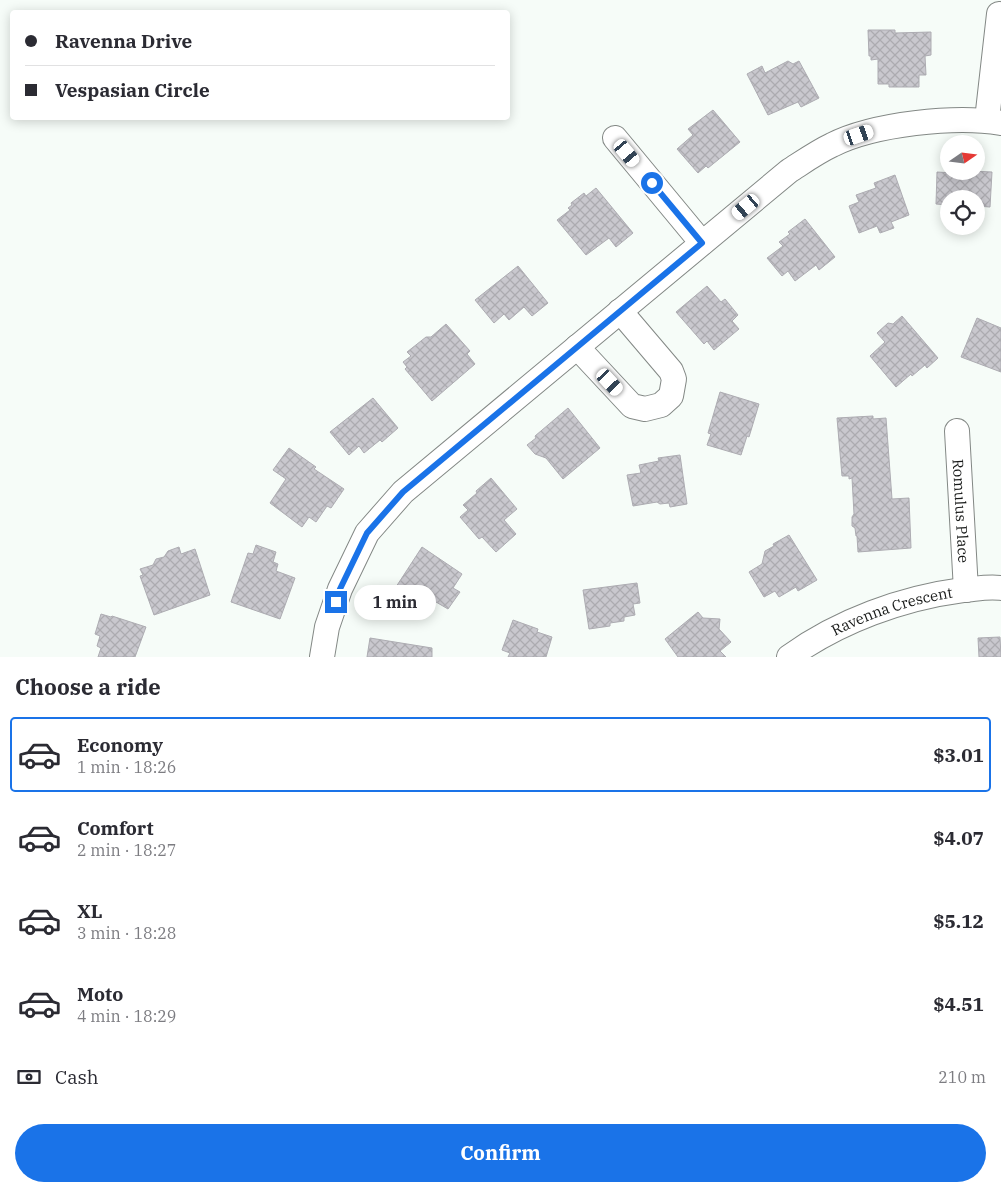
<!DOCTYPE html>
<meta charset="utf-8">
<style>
body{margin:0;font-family:"IBM Plex Serif",serif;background:#f7f7f7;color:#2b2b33;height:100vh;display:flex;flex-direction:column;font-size:19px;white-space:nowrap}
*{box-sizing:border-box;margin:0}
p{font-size:16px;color:#7c7c81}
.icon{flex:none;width:28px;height:28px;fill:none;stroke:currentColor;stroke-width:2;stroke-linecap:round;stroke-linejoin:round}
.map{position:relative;height:657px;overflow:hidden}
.panel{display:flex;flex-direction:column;background:#fff;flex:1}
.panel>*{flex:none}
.banner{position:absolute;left:10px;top:10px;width:500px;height:110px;border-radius:5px;box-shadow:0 2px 12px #0003;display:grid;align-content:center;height:110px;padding:0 15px;background:#fff}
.needle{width:32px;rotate:76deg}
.fabs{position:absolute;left:940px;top:135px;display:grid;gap:10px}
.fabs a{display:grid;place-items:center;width:45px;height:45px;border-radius:50%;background:#fff;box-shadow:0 2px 12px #0003;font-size:25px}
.end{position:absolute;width:22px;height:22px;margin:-11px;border:6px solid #1a73e8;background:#fff;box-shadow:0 0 0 2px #fff}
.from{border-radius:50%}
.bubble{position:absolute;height:35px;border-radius:18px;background:#fff;box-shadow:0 2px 12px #0003;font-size:16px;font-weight:700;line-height:35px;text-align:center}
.car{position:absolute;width:15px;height:30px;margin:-15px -8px;border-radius:6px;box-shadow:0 0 4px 1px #0007;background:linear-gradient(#fff 24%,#345 0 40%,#fff 0 76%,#345 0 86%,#fff 0)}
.banner b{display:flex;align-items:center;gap:18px;height:48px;font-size:19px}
.banner b+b{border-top:1px solid #e1e1e2}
.banner i{width:12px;height:12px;background:#2b2b33}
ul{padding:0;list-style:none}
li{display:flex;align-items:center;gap:15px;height:75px;margin:0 10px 8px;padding:0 5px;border:2px solid transparent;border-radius:5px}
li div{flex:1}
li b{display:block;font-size:19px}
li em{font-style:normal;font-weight:700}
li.on{border-color:#1a73e8}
li>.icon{width:45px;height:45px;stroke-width:1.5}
h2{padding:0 15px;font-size:22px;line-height:60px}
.pay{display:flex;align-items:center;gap:12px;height:55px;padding:0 15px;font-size:19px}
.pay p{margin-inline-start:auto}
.action{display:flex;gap:10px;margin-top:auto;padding:10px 15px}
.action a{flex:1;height:58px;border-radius:30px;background:#1a73e8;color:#fff;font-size:20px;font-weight:700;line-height:58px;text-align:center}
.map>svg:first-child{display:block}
.building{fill:url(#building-cross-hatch);stroke:#adacb2}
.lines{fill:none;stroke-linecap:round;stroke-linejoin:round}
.minor-casing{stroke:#838885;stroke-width:26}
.minor{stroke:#fff;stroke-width:24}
.route{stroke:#1a73e8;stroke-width:6}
.labels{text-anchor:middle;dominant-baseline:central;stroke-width:5;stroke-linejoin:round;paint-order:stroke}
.street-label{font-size:15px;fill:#191b1a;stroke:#fff}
</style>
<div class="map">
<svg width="1001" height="657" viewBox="0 0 1001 657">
<defs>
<pattern id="building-cross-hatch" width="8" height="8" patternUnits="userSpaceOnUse" patternTransform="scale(1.25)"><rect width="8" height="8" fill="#c9c8ce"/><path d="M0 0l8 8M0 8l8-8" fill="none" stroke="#acabb0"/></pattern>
</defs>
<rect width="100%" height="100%" fill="#f6fcf8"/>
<g class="building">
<path d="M868,30h27v3l36,-1v23l-6,1 1,19h-7v12h-30v-3h-11v-25l-7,1v-4h-2z"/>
<path d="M788,61l5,3 6,-3 20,37 -18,9 -3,-5 -30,13 -21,-41 15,-8 3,7z"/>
<path d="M713,110l27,32 -32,26 -2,-2 -8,7 -21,-24 16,-14 -5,-6z"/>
<path d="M970,171l22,1 -2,35 -14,-1v-7h-27v6l-13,-1 1,-32 33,2z"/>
<path d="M895,175l14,40 -18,7 3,6 -14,5 -3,-7 -18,7 -10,-27 10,-4 -3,-7 20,-7 -2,-5z"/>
<path d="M596,188l37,45 -17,14 -7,-9 -23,17 -29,-35 13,-10 -2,-2 4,-3 -1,-2 13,-10 2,3z"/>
<path d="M805,219l30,38 -16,13 -3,-5 -21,16 -7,-10 -6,5 -15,-18 16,-12 -4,-4 11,-8 -2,-2z"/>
<path d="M518,266l30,37 -16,13 -8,-9 -15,13 -5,-6 -10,9 -19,-23z"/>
<path d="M707,286l14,16 4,-3 13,16 -6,6 7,8 -25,21 -7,-9 -3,3 -28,-32z"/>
<path d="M902,316l36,42 -11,10 -2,-3 -13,11 -1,-2 -15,13 -26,-31 15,-14 -8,-9 11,-10 5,1z"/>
<path d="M977,318l24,10v44l-40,-15z"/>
<path d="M446,324l24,27 -3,3 8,10 -43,37 -27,-32 2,-2 -4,-5 8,-6 -4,-4 19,-15h5z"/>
<path d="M720,392l39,12 -10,33 -2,-1 -6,19 -34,-10 4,-11 -3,-1z"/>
<path d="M373,398l25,30 -16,14 -2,-2 -16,13 -5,-7 -10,9 -19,-23z"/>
<path d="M568,408l32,40 -37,31 -17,-21 -11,-4 -8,-9 9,-7 -1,-2z"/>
<path d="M873,416v3l13,-1 6,81 17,-1 2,50 -53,4 -1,-16h-1l-1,-8 -3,-2v-9l2,-3 -2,-36 -3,1v-3h-7l-5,-58z"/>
<path d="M289,448l27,19 -2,2 30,20 -13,19 -4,-2 -11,16 -7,-5 -7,10 -32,-24 16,-24 -13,-9z"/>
<path d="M680,455l7,49 -17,3 -1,-4 -9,1 -3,-2 -24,4 -6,-31 14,-2 -2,-8 20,-4 -1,-3z"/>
<path d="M491,478l26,31 -13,11 12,14 -20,18 -14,-15 -3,2 -19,-22 8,-7 -5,-5 14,-12 -1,-2z"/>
<path d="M789,535l28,45 -19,11 -2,-4 -17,10 -4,-6 -11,6 -15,-25 13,-8 3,-13 9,-5 -1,-2z"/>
<path d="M256,545l20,7 -3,10 5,2 -2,7 19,7 -15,41 -49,-17 17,-49 5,1z"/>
<path d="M179,547l2,7 14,-5 15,46 -56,20 -14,-39 3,-1 -3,-6 13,-4 3,-6 8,-2 4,-6z"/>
<path d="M422,547l40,27 -9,14 7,4 -12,17 -12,-7 -7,10 -35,-22z"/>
<path d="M637,583l3,20 -7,1 2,11 -11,2v4l-14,2v3l-21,3 -6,-39z"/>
<path d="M698,612l5,6 17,1 -1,10 12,13 -11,9 6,6h-48l-13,-18z"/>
<path d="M101,614l10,3 1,-1 34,11 -11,30h-37l3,-9 -4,-2 3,-10 -5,-2z"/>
<path d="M513,620l25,9 -1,3 15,5 -6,20h-38l2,-4 -8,-3z"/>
<path d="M1000,637l1,20h-22l-1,-19z"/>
<path d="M370,638l62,10v9h-65z"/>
</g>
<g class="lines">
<g class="minor-casing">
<g id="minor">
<path d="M987,120l12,-106"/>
<path d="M615,138l87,105"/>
<path d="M577,347l55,59 13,3 16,-4 10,-9 3,-17 -3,-8 -51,-60"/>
<path id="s1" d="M957,431l9,159"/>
<path d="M322,657l5,-30 13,-38 27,-56 36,-41 386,-321c14,-9 28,-19 43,-26 41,-21 124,-30 169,-22"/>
<path id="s2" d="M789,657c50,-36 113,-59 174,-67 13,-1 25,-4 38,-2"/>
</g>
</g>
<use href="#minor" class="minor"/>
</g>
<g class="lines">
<path class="route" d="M336,602l4,-13 27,-56 36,-41 299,-249 -50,-60"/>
</g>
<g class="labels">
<g class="street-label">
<text stroke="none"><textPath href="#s1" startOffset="80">Romulus Place</textPath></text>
<text stroke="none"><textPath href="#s2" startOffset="114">Ravenna Crescent</textPath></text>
</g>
</g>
</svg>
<div class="fabs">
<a><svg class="needle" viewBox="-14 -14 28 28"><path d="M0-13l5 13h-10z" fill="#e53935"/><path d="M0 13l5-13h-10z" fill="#7c7c81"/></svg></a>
<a><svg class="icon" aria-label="locate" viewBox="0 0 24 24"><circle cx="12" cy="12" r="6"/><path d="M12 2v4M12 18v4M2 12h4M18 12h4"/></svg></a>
</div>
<i class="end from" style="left:652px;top:183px"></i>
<i class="end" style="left:336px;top:602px"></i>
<div class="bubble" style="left:354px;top:585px;width:82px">1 min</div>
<i class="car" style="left:859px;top:135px;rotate:71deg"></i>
<i class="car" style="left:627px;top:153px;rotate:140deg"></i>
<i class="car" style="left:746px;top:207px;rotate:230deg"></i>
<i class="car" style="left:610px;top:382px;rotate:137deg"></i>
<div class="banner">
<b><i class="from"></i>Ravenna Drive</b>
<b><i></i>Vespasian Circle</b>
</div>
</div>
<section class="panel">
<h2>Choose a ride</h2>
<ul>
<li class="on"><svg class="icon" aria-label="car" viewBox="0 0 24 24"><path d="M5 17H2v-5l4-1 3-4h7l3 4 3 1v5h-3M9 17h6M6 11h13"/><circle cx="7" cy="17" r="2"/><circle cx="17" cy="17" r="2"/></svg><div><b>Economy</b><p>1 min · 18:26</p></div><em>$3.01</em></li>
<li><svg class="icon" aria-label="car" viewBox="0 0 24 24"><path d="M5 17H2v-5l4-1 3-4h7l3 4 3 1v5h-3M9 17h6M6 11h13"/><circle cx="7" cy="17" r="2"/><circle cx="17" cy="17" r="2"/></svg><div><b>Comfort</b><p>2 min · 18:27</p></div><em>$4.07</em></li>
<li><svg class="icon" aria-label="car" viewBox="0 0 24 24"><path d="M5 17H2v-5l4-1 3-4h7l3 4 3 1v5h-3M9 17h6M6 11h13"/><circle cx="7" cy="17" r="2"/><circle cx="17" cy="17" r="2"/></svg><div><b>XL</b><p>3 min · 18:28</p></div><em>$5.12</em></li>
<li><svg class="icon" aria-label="car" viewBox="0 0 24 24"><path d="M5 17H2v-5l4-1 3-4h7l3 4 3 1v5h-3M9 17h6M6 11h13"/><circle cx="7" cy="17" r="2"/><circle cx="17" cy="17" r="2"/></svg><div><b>Moto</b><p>4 min · 18:29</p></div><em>$4.51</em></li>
</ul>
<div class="pay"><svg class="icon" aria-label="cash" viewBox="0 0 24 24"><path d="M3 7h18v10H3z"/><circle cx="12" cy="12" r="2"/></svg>Cash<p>210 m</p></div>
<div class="action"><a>Confirm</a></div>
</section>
